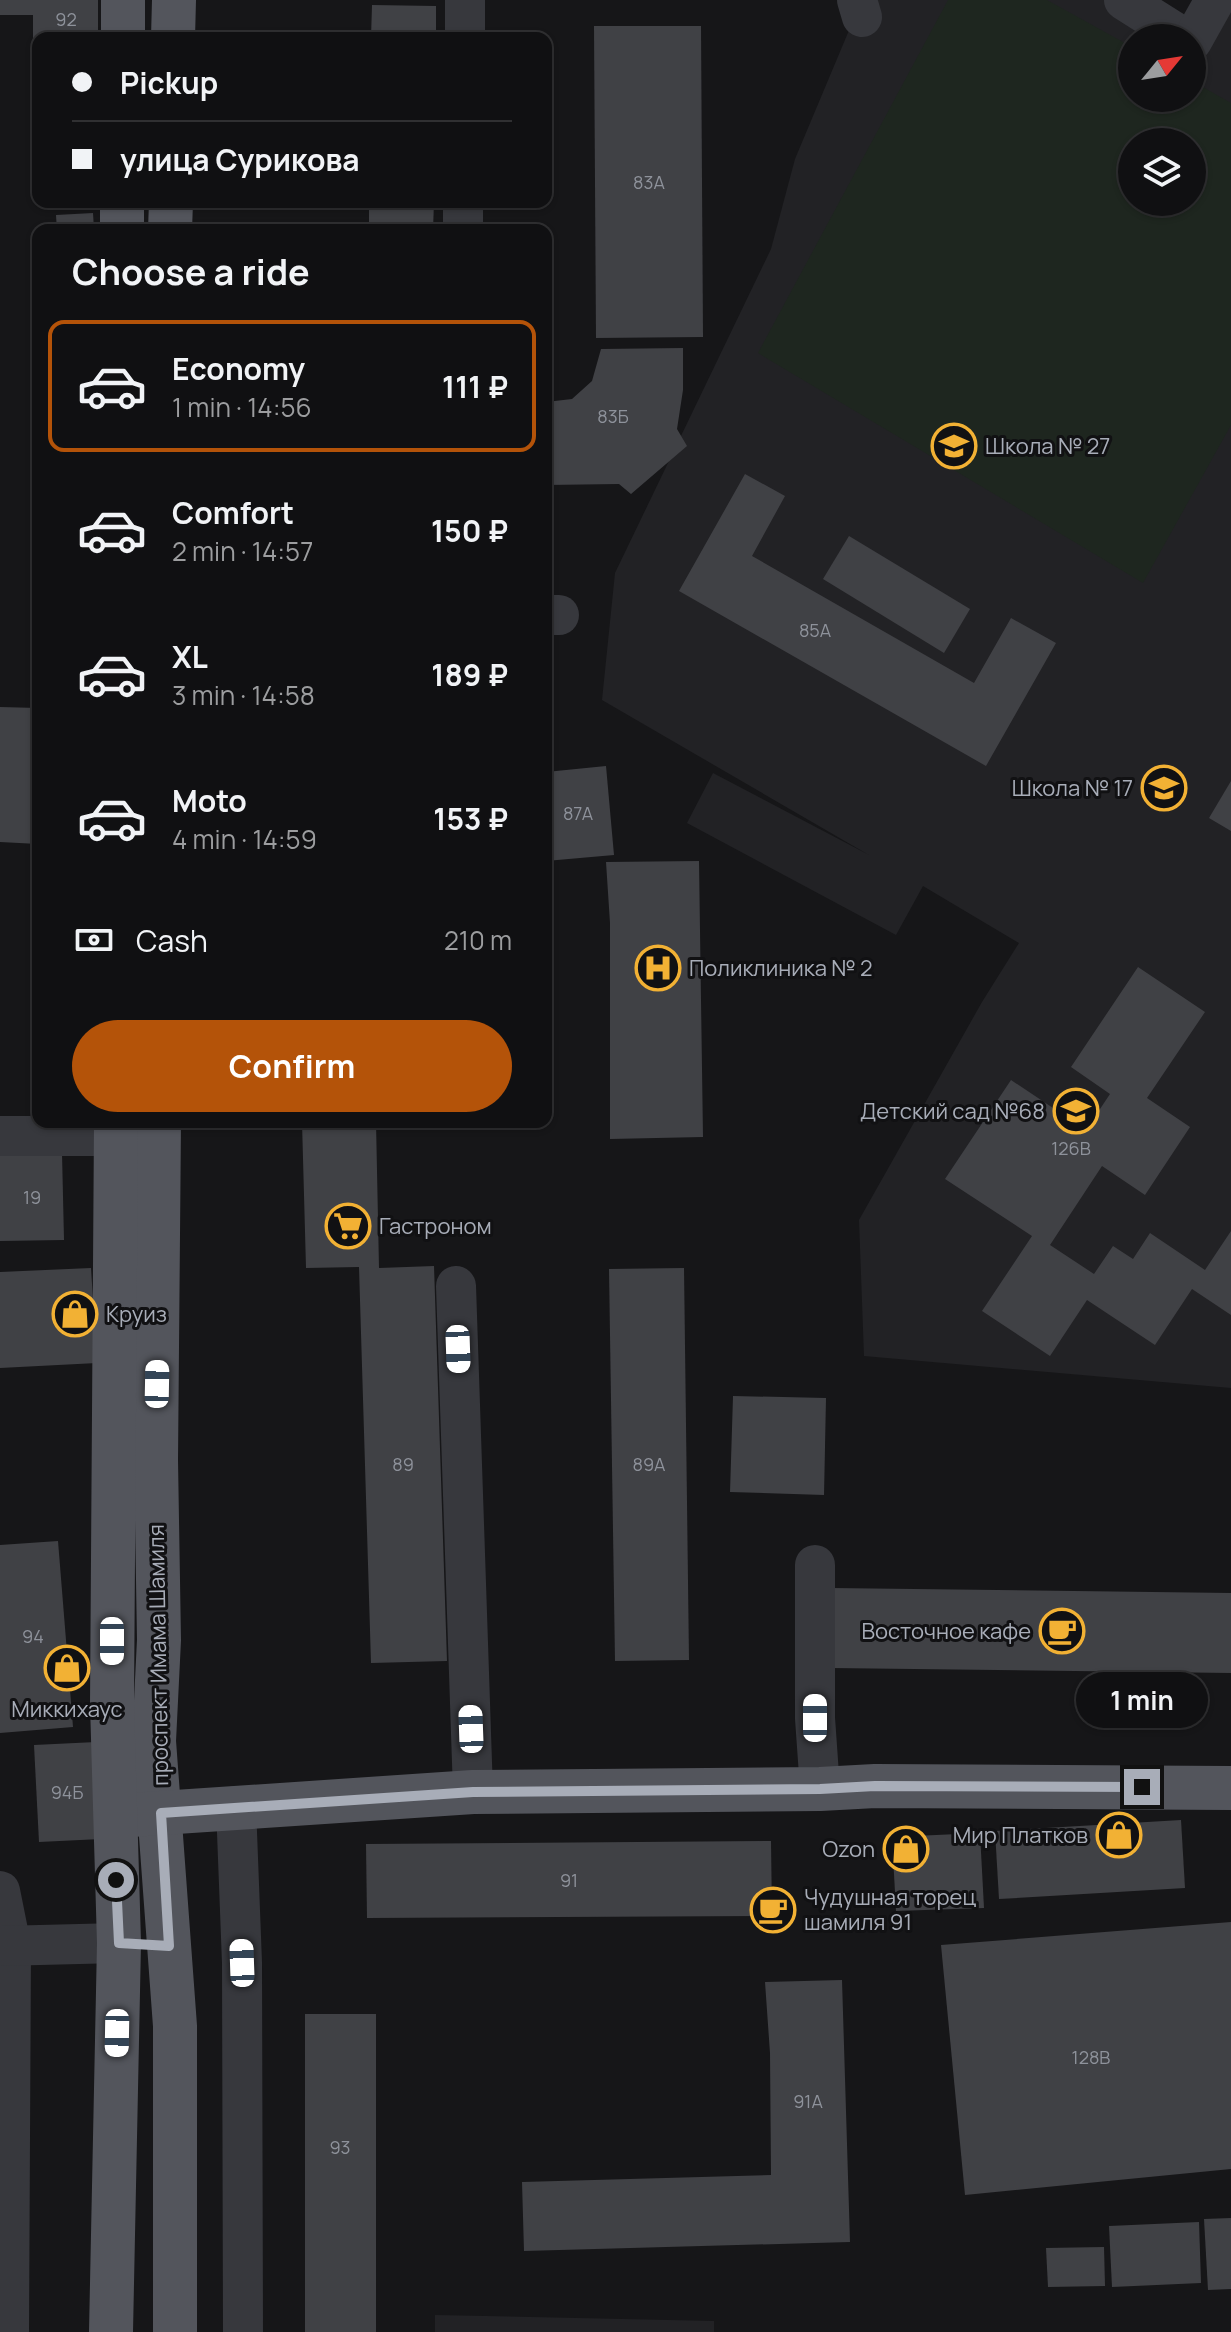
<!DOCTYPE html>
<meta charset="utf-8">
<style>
body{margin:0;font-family:Manrope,sans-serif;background:#1e1e20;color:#f1f3f6;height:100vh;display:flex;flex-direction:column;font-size:30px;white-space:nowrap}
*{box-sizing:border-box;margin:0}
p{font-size:26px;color:#9c9d9f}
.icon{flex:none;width:44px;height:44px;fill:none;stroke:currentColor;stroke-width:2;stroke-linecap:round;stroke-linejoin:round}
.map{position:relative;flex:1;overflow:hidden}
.sheet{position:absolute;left:32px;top:224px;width:520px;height:904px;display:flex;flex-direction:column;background:#101012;border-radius:16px;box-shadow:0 2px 6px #0004,0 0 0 2px #303032}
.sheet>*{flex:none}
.guide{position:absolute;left:32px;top:32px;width:520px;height:176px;border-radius:16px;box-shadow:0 2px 6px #0004,0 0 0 2px #303032;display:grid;align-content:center;height:176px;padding:0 40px;background:#101012}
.needle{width:52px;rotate:60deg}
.controls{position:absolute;left:1118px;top:24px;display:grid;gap:16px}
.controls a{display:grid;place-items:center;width:88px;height:88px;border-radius:50%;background:#101012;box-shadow:0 2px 6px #0004,0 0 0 2px #303032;font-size:40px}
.end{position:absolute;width:36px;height:36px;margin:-18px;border:10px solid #a8adb8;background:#111;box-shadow:0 0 0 4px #111}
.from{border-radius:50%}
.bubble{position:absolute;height:56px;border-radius:28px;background:#101012;box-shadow:0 2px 6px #0004,0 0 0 2px #303032;font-size:26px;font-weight:700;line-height:56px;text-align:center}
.car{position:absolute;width:24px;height:48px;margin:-24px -12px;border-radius:10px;box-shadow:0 0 6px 2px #0007;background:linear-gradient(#fff 24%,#345 0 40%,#fff 0 76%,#345 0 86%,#fff 0)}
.guide b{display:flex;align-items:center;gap:28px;height:76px;font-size:30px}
.guide b+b{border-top:2px solid #303032}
.guide i{width:20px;height:20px;background:#f1f3f6}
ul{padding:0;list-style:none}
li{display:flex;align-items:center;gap:24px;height:132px;margin:0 16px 12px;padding:0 24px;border:4px solid transparent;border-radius:16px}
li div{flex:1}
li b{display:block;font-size:30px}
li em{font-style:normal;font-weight:700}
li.current{border-color:#b45309}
li>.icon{width:72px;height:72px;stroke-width:1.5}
h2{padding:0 40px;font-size:36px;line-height:96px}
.pay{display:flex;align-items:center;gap:20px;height:88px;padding:0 40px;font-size:30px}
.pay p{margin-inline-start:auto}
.cta{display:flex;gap:16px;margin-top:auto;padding:16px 40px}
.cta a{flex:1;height:92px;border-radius:48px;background:#b45309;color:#fff;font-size:32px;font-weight:700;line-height:92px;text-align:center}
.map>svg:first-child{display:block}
.built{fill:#222225;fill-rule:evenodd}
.green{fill:#1e261f;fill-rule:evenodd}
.building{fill:#404145}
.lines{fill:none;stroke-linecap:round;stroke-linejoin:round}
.minor{stroke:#37383d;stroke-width:40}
.major{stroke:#53555c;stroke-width:44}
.route{stroke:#a8adb8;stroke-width:10}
.labels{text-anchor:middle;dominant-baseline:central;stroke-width:6;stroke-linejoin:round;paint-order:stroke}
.number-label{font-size:18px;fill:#8e929b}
.poi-label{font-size:22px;fill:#a8adb8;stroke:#111113;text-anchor:start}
.street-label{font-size:22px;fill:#a8adb8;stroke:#111113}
</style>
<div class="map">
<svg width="1231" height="2332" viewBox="0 0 1231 2332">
<rect width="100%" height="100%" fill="#161618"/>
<g class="built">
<path d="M878,0h246l60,38h-52v60h60v-56l39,-42v1388l-367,-32 -5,-136 123,-218 37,-59 -96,-57 -27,49 -209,-112 26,-50 156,82 -267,-155 13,-127 156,-324 24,-90 60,-143 13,-2zM1132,142h60v60h-60z"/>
<path d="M435,2315l279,6v11h-279z"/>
</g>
<path class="green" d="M948,0h99l85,47v51h60v-17l39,22v322l-88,158 -385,-230zM1132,142h60v60h-60z"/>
<g class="building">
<path d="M0,0h98v38h-60l-5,2v-25h-33z"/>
<path d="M372,5l64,1v32h-65z"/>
<path d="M594,26h107l2,311 -107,1z"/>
<path d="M369,202h65l-1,28h-64z"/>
<path d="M93,213l1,17h-37l-1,-15z"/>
<path d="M683,348v42l-6,39 10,17 -56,48 -12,-10 -73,1v-83l26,-3 20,-18 9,-32z"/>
<path d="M745,474l40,22 -33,60 222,127 37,-65 45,25 -70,123 -307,-175z"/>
<path d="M849,536l121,73 -26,44 -121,-74z"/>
<path d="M0,707l38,1v136l-38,-2z"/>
<path d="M606,766l8,89 -68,6v-89z"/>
<path d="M1231,781v50l-22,-13z"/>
<path d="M699,861l4,276 -93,2v-216l-4,-61z"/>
<path d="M1138,967l67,45 -58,86 43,29 -45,68 -43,-29 -52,79 44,29 19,-28 20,13 17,-26 55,37 26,-39v84l-39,-26 -37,56 -68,-45 -37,56 -68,-45 50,-75 -87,-57 66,-99 75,50 24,-36 -39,-27z"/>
<path d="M302,1122h74l3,146 55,-2 13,395 -76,2 -12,-396 -53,1z"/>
<path d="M62,1153l2,87 -64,1v-87z"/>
<path d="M91,1268l6,95 -97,5v-96z"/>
<path d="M684,1268l5,392 -74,1 -6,-392z"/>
<path d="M733,1396l93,2 -2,97 -94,-3z"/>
<path d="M58,1541l15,186 -73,6v-188z"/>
<path d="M831,1588l400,5v80l-401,-5z"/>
<path d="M96,1742l5,97 -62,3 -5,-97z"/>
<path d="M1181,1820l4,68 -186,11 -4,-68z"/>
<path d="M980,1833l4,75 -88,3 -4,-74z"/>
<path d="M771,1841l1,75 -405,2 -1,-74z"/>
<path d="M1231,1922v247l-266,26 -24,-250z"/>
<path d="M842,1980l8,262 -326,9 -2,-69 249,-7 -1,-122 -5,-71z"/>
<rect x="305" y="2014" width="71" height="318"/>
<path d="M1231,2218v71l-23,1 -4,-71z"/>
<path d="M1199,2222l2,61 -89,4 -3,-61z"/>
<path d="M1104,2247l1,39 -57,1 -2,-39z"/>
</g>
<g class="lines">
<g class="minor">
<path d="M857,0l5,17"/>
<path d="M1124,0l60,38"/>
<path d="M465,38v-38"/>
<path d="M1192,41l23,-41"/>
<path d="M463,230v-28"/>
<path d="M546,615h13"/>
<path d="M0,1136h148"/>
<path d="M456,1286l17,506"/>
<path d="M815,1565v153l5,71"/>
<path d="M236,1806l6,157 1,369"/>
<path d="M0,1891l11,55 -2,386"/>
<path d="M0,1946l119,-3"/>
</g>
<g class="major">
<path d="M123,38v-38"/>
<path d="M173,38l1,-38"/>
<path d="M122,230v-28"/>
<path d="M170,230l1,-28"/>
<path d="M159,1122l-3,338 3,180 -5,101 21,285v306"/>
<path d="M131,1815l342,-23 347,-3 55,-3 356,2"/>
<path d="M111,2332l8,-389 -7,-239 4,-582"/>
</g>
</g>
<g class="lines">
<path class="route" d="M116,1880l3,63 50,3 -8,-133 312,-21 347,-3 55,-3 267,1"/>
</g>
<defs>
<g id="school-ring" transform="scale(2.3)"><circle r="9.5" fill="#111113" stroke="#f2b134" stroke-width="1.5"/><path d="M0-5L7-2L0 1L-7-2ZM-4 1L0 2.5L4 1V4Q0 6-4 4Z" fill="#f2b134"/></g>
<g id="hospital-ring" transform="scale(2.3)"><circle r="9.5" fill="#111113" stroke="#f2b134" stroke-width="1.5"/><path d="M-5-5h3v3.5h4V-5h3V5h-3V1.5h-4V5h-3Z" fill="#f2b134"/></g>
<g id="supermarket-ring" transform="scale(2.3)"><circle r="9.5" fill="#111113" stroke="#f2b134" stroke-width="1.5"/><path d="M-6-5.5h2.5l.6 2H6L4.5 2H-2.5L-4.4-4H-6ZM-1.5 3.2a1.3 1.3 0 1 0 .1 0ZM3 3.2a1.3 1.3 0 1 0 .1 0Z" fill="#f2b134"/></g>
<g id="shop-ring" transform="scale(2.3)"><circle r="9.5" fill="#111113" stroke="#f2b134" stroke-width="1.5"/><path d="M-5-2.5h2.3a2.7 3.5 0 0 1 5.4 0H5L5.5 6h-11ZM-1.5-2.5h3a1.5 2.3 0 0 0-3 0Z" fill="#f2b134"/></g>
<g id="cafe-ring" transform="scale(2.3)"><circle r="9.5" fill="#111113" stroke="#f2b134" stroke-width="1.5"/><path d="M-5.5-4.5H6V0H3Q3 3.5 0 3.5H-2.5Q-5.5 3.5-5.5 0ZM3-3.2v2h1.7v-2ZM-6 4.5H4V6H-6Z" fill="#f2b134"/></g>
</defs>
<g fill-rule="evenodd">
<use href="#school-ring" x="954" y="446"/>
<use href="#school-ring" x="1164" y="788"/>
<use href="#hospital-ring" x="658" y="968"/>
<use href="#school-ring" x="1076" y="1111"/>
<use href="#supermarket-ring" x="348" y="1226"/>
<use href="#shop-ring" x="75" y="1314"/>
<use href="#cafe-ring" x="1062" y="1631"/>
<use href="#shop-ring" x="67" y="1668"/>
<use href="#shop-ring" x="1119" y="1835"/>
<use href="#shop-ring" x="906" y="1849"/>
<use href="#cafe-ring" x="773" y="1910"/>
</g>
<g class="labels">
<g class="number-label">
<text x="66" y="19">92</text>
<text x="649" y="182">83А</text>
<text x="613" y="416">83Б</text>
<text x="815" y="630">85А</text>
<text x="578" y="813">87А</text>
<text x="1071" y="1148">126В</text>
<text x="32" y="1197">19</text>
<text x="403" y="1464">89</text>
<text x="649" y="1464">89А</text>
<text x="33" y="1636">94</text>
<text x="67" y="1792">94Б</text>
<text x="569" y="1880">91</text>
<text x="1091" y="2057">128В</text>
<text x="808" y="2101">91А</text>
<text x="340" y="2147">93</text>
</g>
<g class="poi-label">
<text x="985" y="446">Школа № 27</text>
<text x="1133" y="788" text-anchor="end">Школа № 17</text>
<text x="689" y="968">Поликлиника № 2</text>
<text x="1045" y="1111" text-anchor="end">Детский сад №68</text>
<text x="379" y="1226">Гастроном</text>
<text x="106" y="1314">Круиз</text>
<text x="1031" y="1631" text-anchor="end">Восточное кафе</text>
<text x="67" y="1709" text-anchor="middle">Миккихаус</text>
<text x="1088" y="1835" text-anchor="end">Мир Платков</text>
<text x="875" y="1849" text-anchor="end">Ozon</text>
<text x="804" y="1897">Чудушная торец<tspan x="804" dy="25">шамиля 91</tspan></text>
</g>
<g class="street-label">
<text transform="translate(158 1655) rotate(-91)">проспект Имама Шамиля</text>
</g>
</g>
</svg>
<div class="controls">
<a><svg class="needle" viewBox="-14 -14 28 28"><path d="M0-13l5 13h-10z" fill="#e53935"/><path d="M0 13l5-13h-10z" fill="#9c9d9f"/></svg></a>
<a><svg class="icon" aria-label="layers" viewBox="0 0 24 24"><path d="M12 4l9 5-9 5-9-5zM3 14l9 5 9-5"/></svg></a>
</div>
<i class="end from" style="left:116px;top:1880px"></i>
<i class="end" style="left:1142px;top:1787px"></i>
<div class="bubble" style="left:1076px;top:1672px;width:132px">1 min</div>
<i class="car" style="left:458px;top:1349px;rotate:178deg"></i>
<i class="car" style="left:157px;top:1384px;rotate:1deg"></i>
<i class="car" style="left:112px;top:1641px;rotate:180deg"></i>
<i class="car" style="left:815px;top:1718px;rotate:0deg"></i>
<i class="car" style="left:471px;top:1729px;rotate:358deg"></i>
<i class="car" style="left:242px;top:1963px;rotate:358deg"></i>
<i class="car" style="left:117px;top:2033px;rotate:181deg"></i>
<div class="guide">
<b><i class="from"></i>Pickup</b>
<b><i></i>улица Сурикова</b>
</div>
<section class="sheet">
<h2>Choose a ride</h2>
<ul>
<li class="current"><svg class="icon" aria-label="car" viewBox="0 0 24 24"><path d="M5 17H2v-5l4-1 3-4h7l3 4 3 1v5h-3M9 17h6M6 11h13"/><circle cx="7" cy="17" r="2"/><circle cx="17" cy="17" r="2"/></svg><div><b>Economy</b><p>1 min · 14:56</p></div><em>111 ₽</em></li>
<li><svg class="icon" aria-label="car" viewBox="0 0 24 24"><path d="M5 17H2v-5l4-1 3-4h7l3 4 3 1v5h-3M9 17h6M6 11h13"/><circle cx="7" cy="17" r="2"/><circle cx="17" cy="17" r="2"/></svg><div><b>Comfort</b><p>2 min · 14:57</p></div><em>150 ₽</em></li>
<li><svg class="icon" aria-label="car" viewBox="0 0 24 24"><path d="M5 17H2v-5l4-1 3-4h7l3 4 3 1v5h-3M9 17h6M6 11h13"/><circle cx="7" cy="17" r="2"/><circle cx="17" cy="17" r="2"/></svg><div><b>XL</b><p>3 min · 14:58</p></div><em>189 ₽</em></li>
<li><svg class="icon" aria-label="car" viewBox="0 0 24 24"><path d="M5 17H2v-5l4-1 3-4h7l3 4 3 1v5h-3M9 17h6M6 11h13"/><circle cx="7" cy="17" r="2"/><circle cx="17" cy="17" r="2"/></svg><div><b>Moto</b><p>4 min · 14:59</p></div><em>153 ₽</em></li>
</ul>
<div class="pay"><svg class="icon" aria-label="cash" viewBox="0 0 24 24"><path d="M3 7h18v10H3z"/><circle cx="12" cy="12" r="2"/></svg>Cash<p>210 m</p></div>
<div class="cta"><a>Confirm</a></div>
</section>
</div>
